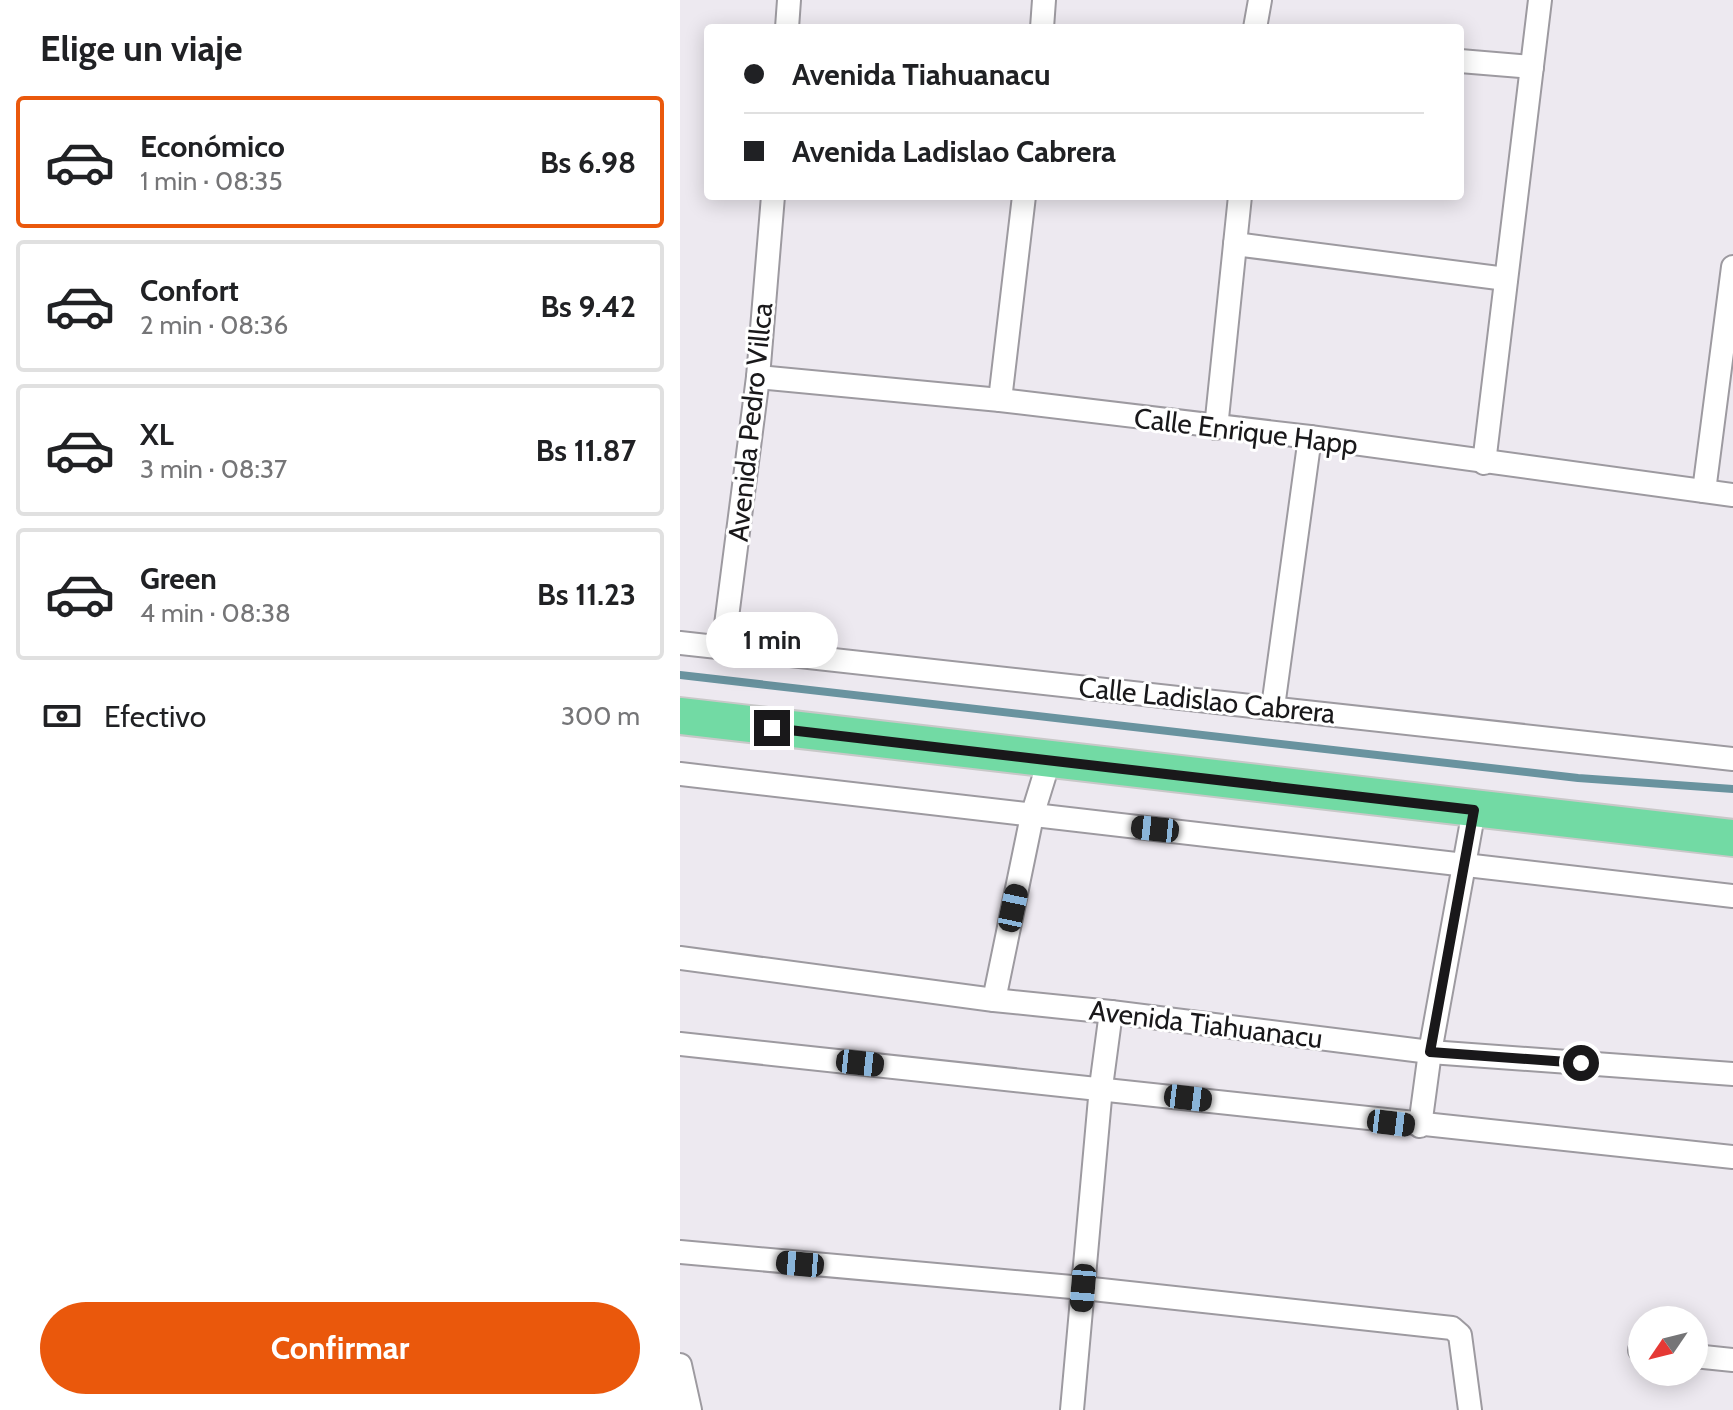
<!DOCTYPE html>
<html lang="es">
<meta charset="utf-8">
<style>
body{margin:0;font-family:Cabin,sans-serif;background:#f2f2f2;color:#202124;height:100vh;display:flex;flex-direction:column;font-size:30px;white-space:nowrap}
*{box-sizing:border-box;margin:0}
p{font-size:26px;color:#757577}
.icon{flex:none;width:44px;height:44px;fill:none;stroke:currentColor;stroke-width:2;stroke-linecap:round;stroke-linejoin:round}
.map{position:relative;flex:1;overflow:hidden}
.sheet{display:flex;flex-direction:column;background:#fff;width:680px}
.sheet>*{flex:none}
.top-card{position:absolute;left:24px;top:24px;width:760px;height:176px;border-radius:8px;box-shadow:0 4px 20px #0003;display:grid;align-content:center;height:176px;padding:0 40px;background:#fff}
.needle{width:52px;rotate:235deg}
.controls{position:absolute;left:948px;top:1306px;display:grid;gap:16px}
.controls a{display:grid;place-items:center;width:80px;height:80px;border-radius:50%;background:#fff;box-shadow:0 4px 20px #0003;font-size:40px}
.end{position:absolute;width:36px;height:36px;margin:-18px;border:10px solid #19181a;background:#fff;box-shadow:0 0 0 4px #fff}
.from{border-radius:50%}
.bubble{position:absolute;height:56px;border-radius:28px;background:#fff;box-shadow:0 4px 20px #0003;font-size:26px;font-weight:700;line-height:56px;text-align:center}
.car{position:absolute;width:24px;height:48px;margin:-24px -12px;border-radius:10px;box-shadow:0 0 6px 2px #0007;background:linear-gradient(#222 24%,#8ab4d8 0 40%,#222 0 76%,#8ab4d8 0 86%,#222 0)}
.top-card b{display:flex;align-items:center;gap:28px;height:76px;font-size:30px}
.top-card b+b{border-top:2px solid #e0e0e0}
.top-card i{width:20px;height:20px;background:#202124}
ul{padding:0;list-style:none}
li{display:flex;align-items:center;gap:24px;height:132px;margin:0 16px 12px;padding:0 24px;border:4px solid #e0e0e0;border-radius:8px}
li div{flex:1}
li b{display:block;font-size:30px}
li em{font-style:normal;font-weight:700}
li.selected{border-color:#ea580c}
li>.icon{width:72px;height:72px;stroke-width:1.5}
h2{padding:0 40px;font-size:36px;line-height:96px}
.pay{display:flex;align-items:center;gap:20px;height:88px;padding:0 40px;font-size:30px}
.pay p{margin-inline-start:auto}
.primary-button{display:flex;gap:16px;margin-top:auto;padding:16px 40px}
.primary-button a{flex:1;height:92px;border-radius:48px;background:#ea580c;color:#fff;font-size:32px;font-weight:700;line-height:92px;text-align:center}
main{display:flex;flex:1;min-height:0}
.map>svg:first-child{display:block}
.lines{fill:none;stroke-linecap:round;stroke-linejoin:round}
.stream{stroke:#69939f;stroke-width:8}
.minor-casing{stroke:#9d9aa0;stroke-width:26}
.trunk-casing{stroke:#c8c8c8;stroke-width:40}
.minor{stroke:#fff;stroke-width:22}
.trunk{stroke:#72daa4;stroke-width:36}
.route{stroke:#19181a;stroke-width:10}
.labels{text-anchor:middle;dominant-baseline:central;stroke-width:6;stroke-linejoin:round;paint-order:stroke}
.street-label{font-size:28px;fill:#19181a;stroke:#fff}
</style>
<main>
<section class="sheet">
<h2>Elige un viaje</h2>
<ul>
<li class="selected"><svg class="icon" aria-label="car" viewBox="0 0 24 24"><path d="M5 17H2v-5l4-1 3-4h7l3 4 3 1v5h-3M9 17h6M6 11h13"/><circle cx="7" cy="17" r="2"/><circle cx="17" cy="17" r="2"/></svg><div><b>Económico</b><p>1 min · 08:35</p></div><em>Bs 6.98</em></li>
<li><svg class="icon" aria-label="car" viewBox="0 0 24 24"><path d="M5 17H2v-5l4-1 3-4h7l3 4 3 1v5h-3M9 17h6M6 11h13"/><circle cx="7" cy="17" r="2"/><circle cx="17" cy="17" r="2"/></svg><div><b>Confort</b><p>2 min · 08:36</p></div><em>Bs 9.42</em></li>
<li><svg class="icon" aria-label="car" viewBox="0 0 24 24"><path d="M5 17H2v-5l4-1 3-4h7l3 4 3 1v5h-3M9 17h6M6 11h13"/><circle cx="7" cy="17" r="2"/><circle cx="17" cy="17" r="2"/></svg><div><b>XL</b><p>3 min · 08:37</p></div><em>Bs 11.87</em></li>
<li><svg class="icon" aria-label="car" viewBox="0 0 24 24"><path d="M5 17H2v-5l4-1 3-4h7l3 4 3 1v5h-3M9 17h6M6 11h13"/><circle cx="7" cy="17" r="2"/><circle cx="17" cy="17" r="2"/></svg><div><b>Green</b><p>4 min · 08:38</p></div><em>Bs 11.23</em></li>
</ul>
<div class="pay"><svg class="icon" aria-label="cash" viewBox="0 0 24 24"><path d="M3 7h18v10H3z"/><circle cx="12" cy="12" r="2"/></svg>Efectivo<p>300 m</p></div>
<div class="primary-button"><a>Confirmar</a></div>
</section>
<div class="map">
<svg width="1053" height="1410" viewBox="0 0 1053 1410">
<rect width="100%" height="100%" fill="#ede9f0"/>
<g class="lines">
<path class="stream" d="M0,675l898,103 155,11"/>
<g class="minor-casing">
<g id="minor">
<path d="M107,28l2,-28"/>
<path d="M362,28l2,-28"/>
<path d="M575,28l5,-28"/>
<path d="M780,61l72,6"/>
<path d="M555,244l271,35"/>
<path d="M78,377l242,23 310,37 423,58"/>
<path d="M320,400l24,-204"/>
<path d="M536,428l24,-232"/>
<path d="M804,463l56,-463"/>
<path d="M1024,491l29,-224"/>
<path d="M0,643l1053,116"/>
<path d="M43,648l35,-271 15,-181"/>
<path d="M593,707l37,-270"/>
<path d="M0,774l1053,122"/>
<path d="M0,958l314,42 117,12 319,40 303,22"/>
<path d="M314,1000l38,-184 17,-55"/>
<path d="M0,1044c351,36 702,78 1053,113"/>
<path d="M740,1126l10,-74 44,-242"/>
<path d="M0,1252l403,36 369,40 8,7 10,75"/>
<path d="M960,1350h2"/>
<path d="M1014,1356l39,4"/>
<path d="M0,1365l10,45"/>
<path d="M392,1410l29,-323 10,-75"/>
</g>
</g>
<g class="trunk-casing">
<path id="trunk" d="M0,716l1053,122"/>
</g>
<use href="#minor" class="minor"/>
<use href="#trunk" class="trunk"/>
</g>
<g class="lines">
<path class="route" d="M92,728l702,82 -44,242 151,11"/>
</g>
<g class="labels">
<g class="street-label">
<text transform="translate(70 422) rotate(-84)">Avenida Pedro Villca</text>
<text transform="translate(566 431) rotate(7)">Calle Enrique Happ</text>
<text transform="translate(527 700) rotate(6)">Calle Ladislao Cabrera</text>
<text transform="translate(526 1024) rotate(7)">Avenida Tiahuanacu</text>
</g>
</g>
</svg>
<div class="controls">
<a><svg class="needle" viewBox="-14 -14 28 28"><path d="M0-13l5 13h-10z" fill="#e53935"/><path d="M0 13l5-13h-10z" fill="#757577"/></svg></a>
</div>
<i class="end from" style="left:901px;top:1063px"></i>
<i class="end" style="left:92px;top:728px"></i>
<div class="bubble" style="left:26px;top:612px;width:132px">1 min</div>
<i class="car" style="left:475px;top:829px;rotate:276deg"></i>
<i class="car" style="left:333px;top:908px;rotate:12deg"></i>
<i class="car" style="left:180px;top:1063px;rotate:96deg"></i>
<i class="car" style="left:508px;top:1098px;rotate:97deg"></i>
<i class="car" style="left:711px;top:1123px;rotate:97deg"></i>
<i class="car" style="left:120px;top:1264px;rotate:275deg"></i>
<i class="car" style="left:403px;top:1288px;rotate:185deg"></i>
<div class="top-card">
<b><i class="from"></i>Avenida Tiahuanacu</b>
<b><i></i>Avenida Ladislao Cabrera</b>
</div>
</div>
</main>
